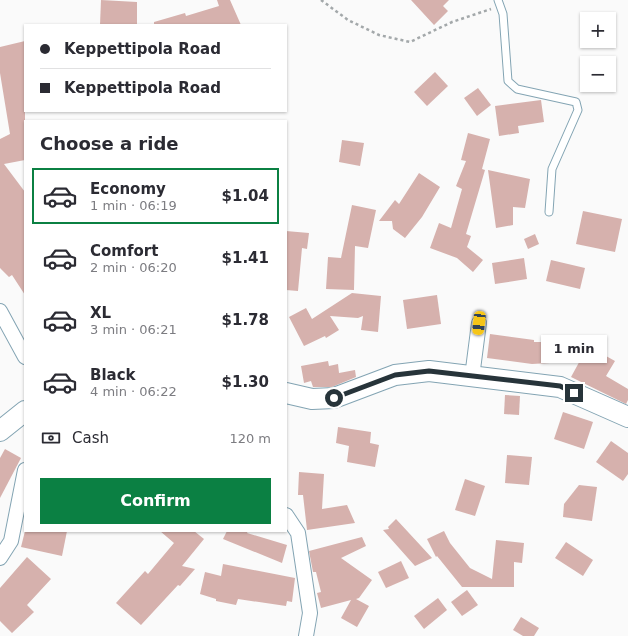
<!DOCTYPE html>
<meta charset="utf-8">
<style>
body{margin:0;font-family:"DejaVu Sans",sans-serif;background:#f2f2f3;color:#2b2b33;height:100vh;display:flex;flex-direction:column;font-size:15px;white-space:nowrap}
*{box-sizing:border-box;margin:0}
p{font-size:13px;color:#7c7c81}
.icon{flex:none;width:22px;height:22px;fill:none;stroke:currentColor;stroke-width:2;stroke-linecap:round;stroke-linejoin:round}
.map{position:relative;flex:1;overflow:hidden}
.details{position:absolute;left:24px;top:120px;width:263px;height:412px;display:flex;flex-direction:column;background:#fff;border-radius:0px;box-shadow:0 1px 3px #0004}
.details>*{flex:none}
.banner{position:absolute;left:24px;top:24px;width:263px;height:88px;border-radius:0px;box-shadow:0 1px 3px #0004;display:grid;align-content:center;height:88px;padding:0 16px;background:#fff}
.fabs{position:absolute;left:580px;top:12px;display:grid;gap:8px}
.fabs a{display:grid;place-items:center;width:36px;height:36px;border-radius:0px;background:#fff;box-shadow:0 1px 3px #0004;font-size:20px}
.end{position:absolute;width:18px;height:18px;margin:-9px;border:5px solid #27343a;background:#fff;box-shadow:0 0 0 2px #fff}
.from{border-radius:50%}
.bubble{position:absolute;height:28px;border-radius:0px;background:#fff;box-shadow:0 1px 3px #0004;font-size:13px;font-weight:800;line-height:28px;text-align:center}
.car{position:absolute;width:12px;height:24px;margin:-12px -6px;border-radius:5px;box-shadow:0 0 3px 1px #0007;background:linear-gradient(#f5c518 24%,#345 0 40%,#f5c518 0 76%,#345 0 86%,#f5c518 0)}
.banner b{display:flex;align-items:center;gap:14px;height:38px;font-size:15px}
.banner b+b{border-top:1px solid #e1e1e2}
.banner i{width:10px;height:10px;background:#2b2b33}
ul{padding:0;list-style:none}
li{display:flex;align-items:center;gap:12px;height:56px;margin:0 8px 6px;padding:0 8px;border:2px solid transparent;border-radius:0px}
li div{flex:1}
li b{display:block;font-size:15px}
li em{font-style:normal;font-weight:800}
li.on{border-color:#0b8043}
li>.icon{width:36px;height:36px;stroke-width:1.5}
h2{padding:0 16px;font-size:18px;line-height:48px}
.pay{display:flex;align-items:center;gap:10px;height:44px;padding:0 16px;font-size:15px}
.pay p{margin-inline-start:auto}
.action{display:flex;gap:8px;margin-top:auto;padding:8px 16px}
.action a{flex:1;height:46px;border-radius:0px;background:#0b8043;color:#fff;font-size:16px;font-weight:800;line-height:46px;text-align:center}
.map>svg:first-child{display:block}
.building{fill:#d6b1ad}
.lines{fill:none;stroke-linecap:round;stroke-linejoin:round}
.service-casing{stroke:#83a4b3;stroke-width:9}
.minor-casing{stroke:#83a4b3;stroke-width:16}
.secondary-casing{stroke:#83a4b3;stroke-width:22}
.path{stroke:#a3a8aa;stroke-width:2.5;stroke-dasharray:3 3;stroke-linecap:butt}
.service{stroke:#fff;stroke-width:7}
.minor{stroke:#fff;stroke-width:14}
.secondary{stroke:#fff;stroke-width:20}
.route{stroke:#27343a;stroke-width:5}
</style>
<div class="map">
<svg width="628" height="636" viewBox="0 0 628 636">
<rect width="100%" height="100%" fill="#fafafa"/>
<g class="building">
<path d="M101,0l36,2v23h-37z"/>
<path d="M217,0h13l11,25h-87v-3l31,-9 1,3 33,-10z"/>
<path d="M411,0h38l-6,6 5,5 -14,14z"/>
<path d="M25,41v119l-21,4 21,28v103l-13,-20 -3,2 -9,-9v-129l10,-5 -10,-61v-26z"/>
<path d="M435,72l13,14 -21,20 -13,-14z"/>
<path d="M478,88l13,17 -14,11 -13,-18z"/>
<path d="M541,100l3,22 -26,4 1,7 -20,3 -4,-30z"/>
<path d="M468,133l22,6 -8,30 3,1 -19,64 5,2 -4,11 16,13 -10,12 -16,-14 -27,-10 9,-25 12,5 11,-39 -6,-3 10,-25 -5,-1z"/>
<path d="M342,140l22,3 -4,23 -21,-4z"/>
<path d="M488,170l42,9 -5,29 -12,-1v18l-17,3z"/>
<path d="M419,173l21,14 -18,30 -17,21 -12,-9 -1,-8h-13l16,-21 4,4z"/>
<path d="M352,205l24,5 -8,38 -13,-2 -1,44 -28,-1 2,-32 13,1z"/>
<path d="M583,211l39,8 -7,33 -39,-8z"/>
<path d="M286,231l23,2 -2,16 -5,-1 -4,43 -12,-1z"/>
<path d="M535,234l4,10 -11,5 -4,-10z"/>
<path d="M524,258l3,21 -32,5 -3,-21z"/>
<path d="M551,260l34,8 -5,21 -34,-8z"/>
<path d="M352,293l29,3 -3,36 -17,-2 2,-14 -5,2 -28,-2 9,14 -13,8 -1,-2 -21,10 -15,-29 17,-9 6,11z"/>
<path d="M437,295l4,29 -34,5 -4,-29z"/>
<path d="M490,334l44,6v2h34v20l-36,2 -45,-6z"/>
<path d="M588,346l27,15 -9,15 22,13v11l-2,4 -55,-27z"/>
<path d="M328,361l1,5 9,-2 1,9 16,-3 1,7 -24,10h-19l-2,-6 -7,2 -3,-17z"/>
<path d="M505,395l15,1 -1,19 -15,-1z"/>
<path d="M563,412l30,10 -9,27 -30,-10z"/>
<path d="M338,427l33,5 -1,11 9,2 -4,22 -28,-5 2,-16 -13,-3z"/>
<path d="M611,441l17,12v21l-5,7 -27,-19z"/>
<path d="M5,449l16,9 -21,40v-40z"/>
<path d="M507,455l25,2 -3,28 -24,-2z"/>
<path d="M299,472l25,2 -2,35 25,-4 8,18 -48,7 -4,-35h-5z"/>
<path d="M465,479l20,7 -10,30 -20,-6z"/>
<path d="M579,485l18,2 -5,34 -29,-4 1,-13z"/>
<path d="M396,519l25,27 11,12 -17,8 -32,-36 6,-1 -1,-2z"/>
<path d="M25,531h42l-5,25 -41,-9z"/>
<path d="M160,531h34l10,8 -22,27 13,3 -15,17 -2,-1 -37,40 -25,-22 29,-32 3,3 26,-31z"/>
<path d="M227,531h21l-1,2 40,12 -5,18 -59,-24z"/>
<path d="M444,531l6,12 20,25 22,11 4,-39 28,3 -2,20 -8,-1v25h-52l-25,-31 -1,1 -9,-18z"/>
<path d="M362,537l4,9 -25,12 31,22 -13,18 -3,1 13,7 -12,21 -16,-9 10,-18 -30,8 -4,-15 4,-1 -5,-20h-3l-4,-21z"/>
<path d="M566,542l27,18 -10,16 -28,-18z"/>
<path d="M27,557l24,22 -24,26 7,7 -22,21 -12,-12v-33z"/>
<path d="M401,561l8,17 -23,10 -8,-16z"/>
<path d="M223,564l72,14 -3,24 -5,-1 -1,5 -48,-7 -2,6 -20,-4v-2l-16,-5 5,-22 16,4z"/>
<path d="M467,590l11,15 -16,11 -11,-14z"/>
<path d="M438,598l9,12 -23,19 -10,-13z"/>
<path d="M521,617l18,11 -5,8h-11l-10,-6z"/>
</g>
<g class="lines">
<g class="service-casing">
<path id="service" d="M498,0l5,14 5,67 9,8 59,13 2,8 -26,59 -3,43"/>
</g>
<g class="minor-casing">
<g id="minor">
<path d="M0,311l25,46"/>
<path d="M472,377l7,-54"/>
<path d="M286,515l12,18 12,80 -4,23"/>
<path d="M0,558l11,-17 14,-71"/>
</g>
</g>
<g class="secondary-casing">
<g id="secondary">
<path d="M286,393l26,6 22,-1 61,-23 34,-4 131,16 68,30"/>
<path d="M0,431l25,-20"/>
</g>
</g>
<path class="path" d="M321,0l27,20 31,15 31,7 42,-20 39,-13"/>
<use href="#service" class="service"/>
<use href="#minor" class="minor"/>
<use href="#secondary" class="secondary"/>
</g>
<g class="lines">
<path class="route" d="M334,398l61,-23 34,-4 131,15 14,7"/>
</g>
</svg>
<div class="fabs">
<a>+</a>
<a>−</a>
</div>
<i class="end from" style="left:334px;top:398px"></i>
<i class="end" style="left:574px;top:393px"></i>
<div class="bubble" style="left:541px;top:335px;width:66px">1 min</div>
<i class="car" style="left:479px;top:323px;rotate:187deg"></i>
<div class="banner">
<b><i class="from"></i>Keppettipola Road</b>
<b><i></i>Keppettipola Road</b>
</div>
<section class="details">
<h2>Choose a ride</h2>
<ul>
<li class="on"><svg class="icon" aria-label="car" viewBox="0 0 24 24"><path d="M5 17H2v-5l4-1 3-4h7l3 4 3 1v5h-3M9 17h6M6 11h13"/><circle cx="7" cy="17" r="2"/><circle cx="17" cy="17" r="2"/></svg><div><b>Economy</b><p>1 min · 06:19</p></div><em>$1.04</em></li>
<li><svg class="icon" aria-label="car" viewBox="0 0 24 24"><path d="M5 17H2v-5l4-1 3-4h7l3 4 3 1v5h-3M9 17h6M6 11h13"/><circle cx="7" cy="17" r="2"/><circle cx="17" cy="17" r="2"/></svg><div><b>Comfort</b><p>2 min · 06:20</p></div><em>$1.41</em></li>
<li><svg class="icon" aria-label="car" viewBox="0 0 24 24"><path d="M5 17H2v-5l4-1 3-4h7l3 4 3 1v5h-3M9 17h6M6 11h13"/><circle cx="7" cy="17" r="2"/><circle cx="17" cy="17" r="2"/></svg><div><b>XL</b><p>3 min · 06:21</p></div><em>$1.78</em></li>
<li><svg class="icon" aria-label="car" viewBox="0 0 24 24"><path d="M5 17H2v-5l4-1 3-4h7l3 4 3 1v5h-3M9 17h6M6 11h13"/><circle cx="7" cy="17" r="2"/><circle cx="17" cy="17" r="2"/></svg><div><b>Black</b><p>4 min · 06:22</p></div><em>$1.30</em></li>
</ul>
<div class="pay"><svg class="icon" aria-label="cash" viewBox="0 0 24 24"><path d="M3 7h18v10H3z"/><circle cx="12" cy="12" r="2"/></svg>Cash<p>120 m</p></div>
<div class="action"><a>Confirm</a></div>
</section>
</div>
